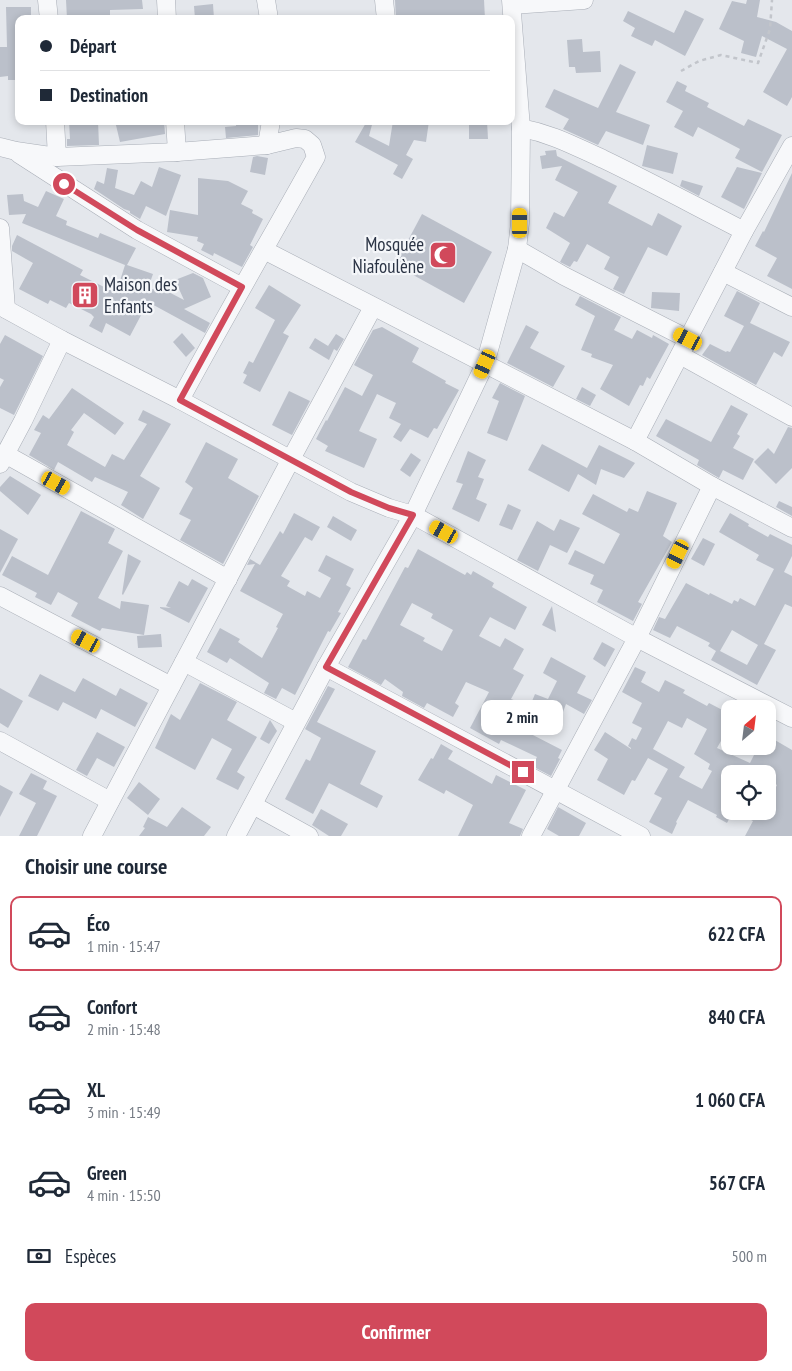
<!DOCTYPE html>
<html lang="fr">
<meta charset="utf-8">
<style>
body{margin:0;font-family:"PT Sans Narrow",sans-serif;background:#f2f2f3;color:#1f2937;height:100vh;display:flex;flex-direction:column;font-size:19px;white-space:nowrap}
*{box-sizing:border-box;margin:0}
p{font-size:16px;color:#747a83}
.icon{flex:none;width:28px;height:28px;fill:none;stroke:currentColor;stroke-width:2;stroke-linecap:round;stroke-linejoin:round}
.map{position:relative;height:836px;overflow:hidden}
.sheet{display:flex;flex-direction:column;background:#fff;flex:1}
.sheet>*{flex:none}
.guide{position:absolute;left:15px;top:15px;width:500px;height:110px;border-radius:10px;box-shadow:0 2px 8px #0003;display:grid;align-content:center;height:110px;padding:0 25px;background:#fff}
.needle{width:32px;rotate:28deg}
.tools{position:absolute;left:721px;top:700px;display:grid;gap:10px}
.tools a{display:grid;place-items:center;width:55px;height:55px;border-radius:10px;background:#fff;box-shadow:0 2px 8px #0003;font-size:25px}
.end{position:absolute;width:22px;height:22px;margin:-11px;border:6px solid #d1495b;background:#fff;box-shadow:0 0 0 2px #fff}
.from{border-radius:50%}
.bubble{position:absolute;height:35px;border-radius:10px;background:#fff;box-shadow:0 2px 8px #0003;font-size:16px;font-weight:600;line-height:35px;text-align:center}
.car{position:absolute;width:15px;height:30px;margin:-15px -8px;border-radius:6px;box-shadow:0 0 4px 1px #0007;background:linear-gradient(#f5c518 24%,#345 0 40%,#f5c518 0 76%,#345 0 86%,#f5c518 0)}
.guide b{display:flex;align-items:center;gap:18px;height:48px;font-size:19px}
.guide b+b{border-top:1px solid #e0e1e3}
.guide i{width:12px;height:12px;background:#1f2937}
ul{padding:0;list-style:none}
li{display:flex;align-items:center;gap:15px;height:75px;margin:0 10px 8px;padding:0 15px;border:2px solid transparent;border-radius:10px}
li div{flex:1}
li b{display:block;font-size:19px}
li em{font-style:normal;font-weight:600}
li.active{border-color:#d1495b}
li>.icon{width:45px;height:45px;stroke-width:1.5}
h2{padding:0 25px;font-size:22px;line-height:60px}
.pay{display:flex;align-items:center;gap:12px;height:55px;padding:0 25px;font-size:19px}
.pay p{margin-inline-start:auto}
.button{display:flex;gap:10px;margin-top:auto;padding:10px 25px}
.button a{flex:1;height:58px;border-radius:10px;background:#d1495b;color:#fff;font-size:20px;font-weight:600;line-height:58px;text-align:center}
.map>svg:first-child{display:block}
.building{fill:#bbc0ca;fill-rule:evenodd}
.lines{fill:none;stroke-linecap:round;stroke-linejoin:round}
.minor-casing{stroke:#a9aeb7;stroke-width:19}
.path{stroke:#c2c5cb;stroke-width:2.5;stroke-dasharray:4 4;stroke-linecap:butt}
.minor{stroke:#f7f8fa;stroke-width:18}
.route{stroke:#d1495b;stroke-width:6}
.labels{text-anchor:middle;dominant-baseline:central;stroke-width:4.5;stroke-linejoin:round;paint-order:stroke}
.poi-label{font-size:19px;fill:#2b3445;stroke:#f4f6f9;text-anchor:end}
</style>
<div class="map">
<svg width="792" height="836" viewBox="0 0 792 836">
<rect width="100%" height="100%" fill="#e4e7ec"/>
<g class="building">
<path d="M66,0h76l1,9 -33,1v9h-43z"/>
<path d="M395,0h89l1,19h-89z"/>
<path d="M747,0h13l-3,17 19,5 16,9v66l-5,9 -24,-14 24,-43 -25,-13 -6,21 -15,-4 3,-12 -25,-12 13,-28 14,3z"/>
<path d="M213,4l1,15h-19l-1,-13z"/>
<path d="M6,7h25v12h-12v61h-11v-4l-8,1v-30h7z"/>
<path d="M685,10l19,9 -19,37 -30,-16 -3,6 -21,-10 4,-8 -12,-7 5,-10 46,22z"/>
<path d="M582,39l1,13 17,-1 1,21 -25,1 -1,-6h-6l-2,-27z"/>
<path d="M620,64l16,8 -20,40 34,13 -7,20 -37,-14 -8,14 -35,-16 6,-10 -24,-12 9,-18 44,19z"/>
<path d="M677,81l10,5 -2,5 24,12 -2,4 37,19 4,-7 34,16 -20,37 -27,-14 5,-9 -42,-22 -5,10 -19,-10 9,-16 -17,-9z"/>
<path d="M69,121h29l1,24 -32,1v-7h3z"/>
<path d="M115,121h49l1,13 -45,8z"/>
<path d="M236,121h22v14l-32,3 -1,-11 11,-1z"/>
<path d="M367,121h6l-4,15 20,10 4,-25h36l-3,21 -12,-2 -8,15 7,4 -11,20 -9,-5 5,-9 -43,-23z"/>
<path d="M469,121h18l1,18h-19z"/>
<path d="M647,145l31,8 -5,21 -31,-8z"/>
<path d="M556,150l1,6 60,30 -9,17 44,23 6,-13 24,13 -15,30 -19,-9 -24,47 -11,-5 6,-12 -15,-8 6,-12 -23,-13 -10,18 -3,-1 -4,6 -10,-5 10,-19 -24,-15 8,-16 10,5 14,-25 -23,-12 7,-14 -20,3 -2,-13 6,-1 -1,-4z"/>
<path d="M257,156l11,2 -3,17 -15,-3 3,-15z"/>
<path d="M159,167l22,8 -15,41 -20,-10 -6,13 -10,-6v-2l-6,-2 -30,-20 3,-8 7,3 3,-16 11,2 -3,18 19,7 7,-14 11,6z"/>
<path d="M737,167l25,6 -18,36 -23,-12z"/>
<path d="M792,173v116l-25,-13 10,-18 -22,-12 8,-15 1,1z"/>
<path d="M198,178l30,3 20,10 -7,13 12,6 -1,3 11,6 -13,26 3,2 -11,20 -28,-14 -1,3 -12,-6 3,-6 -7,-3 1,-4 -31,-5 3,-22 28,5z"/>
<path d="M682,180l21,6 -4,10 -19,-10z"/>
<path d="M46,191l18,8 -8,17 11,5 -1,4 32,13 2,-5 36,15 -9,17 26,9 -6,17 12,-4 25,13 -9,-20 18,-7 10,5 8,19 -27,12 26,14 -5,10 -57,-31 -18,34 -24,-13 -4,10 -13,-7 5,-9 -3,-3 -22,-11 -3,5 -16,-8 -2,4 -29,-15 14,-26 -21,-12v-5l5,-11 66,35 -3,5 36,18 9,-28 -103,-42 4,-9 -17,1 -2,-20 16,-1 1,7 14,6z"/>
<path d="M422,214l70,38 -28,51 -69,-38z"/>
<path d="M269,285l32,20 -18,28 6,3 -29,56 -17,-9 4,-8 -4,-2 6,-12 4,2 22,-43 -20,-12z"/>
<path d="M737,291l23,12 -10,20 40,19 -8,15 -8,-5 -18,33 -54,-30 8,-11 16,8 1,-1 3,1 14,-26 -20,-10z"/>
<path d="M652,292l28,1 -1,18 -28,-3z"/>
<path d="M580,296l41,21 -7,13 18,9 5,-9 15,8 1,-3 16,9 -19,35 -3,-2 -4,9 -3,-1 -11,21 -29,-17 13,-24 -22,-8 1,-3 -11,-4 14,-34 -20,-11z"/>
<path d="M526,325l13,7 -9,16 35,18 -12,21 -46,-24z"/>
<path d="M382,327l37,21 -7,14 34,19 -1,2 14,7 -22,39 -3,-1 -6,10 -18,-9 -9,13 -8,-5 8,-13 -12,-6 7,-15 -19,-9 -18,37 18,8 -13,29 -39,-17 3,-5 -12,-7 10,-19 1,1 18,-34 17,9 11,-21 -19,-10 19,-35z"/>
<path d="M182,333l13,15 -9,9 -13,-15z"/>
<path d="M336,334l8,5 -7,12 -3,-2 -5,11 -20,-12 6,-10 18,11 -5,-3z"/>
<path d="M5,335l38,21 -29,59 -14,-7v-21l4,-7 -4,-2v-34z"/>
<path d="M500,383l25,13 -18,45 -20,-8 12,-32 -7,-3z"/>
<path d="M582,387l14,8 -6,11 -14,-7z"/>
<path d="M72,388l52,35 -9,12 -31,-22 -13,17 3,2 -7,13 38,22 7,-13 12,6 23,-36 -9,-4 5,-10 28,14 -31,52 20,12 -17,31 -22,-14 7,-13 -33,-15 -3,5 -34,-20 -4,8 -25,-15 12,-22 -7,-3 9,-15 6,4z"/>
<path d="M289,391l21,10 -18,34 -20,-10z"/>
<path d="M731,405l17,9 -11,20 3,2 -7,12 21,11 -11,21 -20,-10 -4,8 -22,-13 2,-5 -43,-24 10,-17 45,23z"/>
<path d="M788,427l4,1v40l-16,16 -22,-22 14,-14 6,6z"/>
<path d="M206,442l32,17 -10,19 31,18 -36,68 -43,-24 11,-20 -12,-6 14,-26 -8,-6z"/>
<path d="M542,444l45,24 12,-23 36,18 -11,15 -23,-9 -5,16 -18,-11 -9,18 -41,-22z"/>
<path d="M468,451l18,9 -8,17 6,2 -8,20 11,5 -8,18 -27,-13 11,-25 -7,-2z"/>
<path d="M411,453l10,7 -11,17 -10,-7z"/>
<path d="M10,476l31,19 -13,20 -28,-24v-4z"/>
<path d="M647,491l30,12 -14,33 9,6 -34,60 4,2 -9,17 -36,-19 6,-12 -13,-6 4,-9 -26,-11 7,-14 29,14 16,-30 -38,-20 11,-20 34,18 2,-4 9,4z"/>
<path d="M779,501l13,6v9l-16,-9z"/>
<path d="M508,504l13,6 -9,20 -13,-5z"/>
<path d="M81,511l34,18 -7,14 15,8 -25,47 22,11 1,-8 28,4 -5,30 -42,-7 -2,3 -29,-15 7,-13 -20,-11 -7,13 -16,-8 2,-4 -35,-18 10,-19 36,19z"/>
<path d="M294,513l26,14 -8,14 -7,-4 -24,39 9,5 -3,5 18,10 2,-5 13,7 11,-20 -13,-7 8,-16 28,14 -8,16 5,3 -13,24 3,1 -11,19 -2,-1 -33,64 -13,-7 -6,11 -12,-6 5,-10 -39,-25 -3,5 -20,-11 13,-24 20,11 -2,3 24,16 16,-30 -2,-1 7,-13 -43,-23 15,-27 -8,1 3,-6 10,6 20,-34 3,3z"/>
<path d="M730,513l19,11 -1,2 20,11 2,-3 22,11v11l-8,16 8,4v31l-7,-3 -21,40 12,6 -19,35 -46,-25 5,-9 -8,-5 2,-3 -33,-17 -7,12 -17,-8 6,-13 6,2 21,-36 23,12 1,-2 22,11 2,-4 4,2 2,-4 15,8 19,-37 -18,-9 3,-5 -40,-23zM732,630l26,15 -11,20 -27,-14z"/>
<path d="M333,516l24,14 -6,11 -24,-14z"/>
<path d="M560,519l20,9 -13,25 -17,-8 -12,26 -21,-11 20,-39 17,10z"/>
<path d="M0,529l18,10 -18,34z"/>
<path d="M703,538l12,6 -11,22 -13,-7z"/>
<path d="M418,549l47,26 2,-3 4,3 2,-4 21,12 -2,4 35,20 -12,23 -25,-13 -11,19 21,11 5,-9 19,11 -11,20 11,6 -13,24 19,7 5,-12 13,5 9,-18 -14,-8 8,-16 35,19 -9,17 15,7 -8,14 -18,-10 -6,16 -14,-6 -17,19 33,17 -4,8 2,1 -9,17 -19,-10 5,-9 -36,-17 -2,4 -29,-16 19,-36 -23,-10 -11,21 4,3 -6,11 -26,-14 -3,5 -22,-12 1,-4 -18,-13 -4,6 -33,-18 15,-28 3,1 39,-73 3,1zM412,603l21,11 -2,4 22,12 -11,21 -19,-10 2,-3 -25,-13z"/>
<path d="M128,554l13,7 -18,34 -1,-1z"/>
<path d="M192,579l16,9 -19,35 -29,-15v-1l11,1 -5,-2 13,-25 9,5z"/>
<path d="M552,606l4,26 -14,-7z"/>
<path d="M161,634l1,13 -24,1 -1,-12z"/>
<path d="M602,642l13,7 -10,18 -12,-8z"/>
<path d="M635,667l11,5 -5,10 18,10 6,-12 20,10 -2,3 24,13 2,-3 21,11v11l-13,23 33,15 8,-16 10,5v-16l24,14v86h-47l8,-15 -19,-10h34v-8l9,-18 -9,-6v-5h-38v43l-3,6 -11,-6 1,-2 -29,-15 -12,22 1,1 -5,11 -23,-12 13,-24 -8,-4 14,-25 -20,-11 -13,23 -3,-1 -8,15 -27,-15 11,-21 -14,-9 11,-18 26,17v-1l-3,-2 4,-8 4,2 6,-12 -10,-5 10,-20 -20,-11zM687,718l20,11 -13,25 16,10 -2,5 4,2 -10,18 -23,-12 6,-10 -32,-18 15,-28 14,7z"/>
<path d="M40,674l35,18 8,-14 33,18 4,-8 28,15 -13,24 -34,-18 -5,10 -33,-17 -5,9 -30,-15z"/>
<path d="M200,683l37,19 -10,18 30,17 -20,35 8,5 -7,13 -22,-11 16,-30 -20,-11 -17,32 -40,-22 16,-34 9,6z"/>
<path d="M328,686l7,3 -18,33 59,29 -16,33 23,12 -6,12 -48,-25 -16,31 -28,-15 21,-40 4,2 11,-23 -16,-9z"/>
<path d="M0,688l23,13 -15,27 -8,-5z"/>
<path d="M270,720l7,11 -8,13 -9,-5z"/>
<path d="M97,732l28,15 -11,20 -17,-9 -10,18 -11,-6z"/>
<path d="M441,744l12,7 -5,8 44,25 4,-9 30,15 -17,33 14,6 -3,7h-62l15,-31 -27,-15 -2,4 -26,-14 13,-22 2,1z"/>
<path d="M31,773l16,8 -4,8 14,7 -20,40h-18l17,-33 -17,-9z"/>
<path d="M139,782l21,17 -12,16 -21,-17z"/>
<path d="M0,785l13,7 -13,25z"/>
<path d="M182,807l29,20 -7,9h-65l6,-8 -2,-1 5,-10 19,10z"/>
<path d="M558,807l28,16 -7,13h-20l-12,-7z"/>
<path d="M321,809l27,15 -7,12h-12l-17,-11z"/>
</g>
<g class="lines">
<g class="minor-casing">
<g id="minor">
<path d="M47,0l2,19"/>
<path d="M166,0l1,19"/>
<path d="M266,0l3,19"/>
<path d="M384,0l2,19"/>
<path d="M512,5l72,-5"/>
<path d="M55,121l2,36"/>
<path d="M175,121l2,31"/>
<path d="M521,128c32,6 53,18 82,31 48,23 94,48 141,72"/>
<path d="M267,145l4,-24"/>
<path d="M0,147l16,4 41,6 120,-5 90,-7 29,-7 9,1 7,6 4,12c-45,81 -92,161 -136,243"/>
<path d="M19,154l118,76 105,57"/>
<path d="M0,228l6,81"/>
<path d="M517,249l47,27 124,63"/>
<path d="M264,250l371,191 77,45 80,42"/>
<path d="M723,272l69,35"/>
<path d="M0,306l62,34 118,60 171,92 38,16 24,7 224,123 155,80"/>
<path d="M680,355l112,62"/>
<path d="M635,441l109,-210 48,-85"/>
<path d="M5,454l223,125"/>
<path d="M0,464l23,-43 39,-81"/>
<path d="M0,596l171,90"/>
<path d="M184,662l112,60"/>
<path d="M326,667l315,169"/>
<path d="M0,741l110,60"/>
<path d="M253,805l56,31"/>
<path d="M92,836l199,-377 82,-152"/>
<path d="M236,836l90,-169 87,-152 72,-151 32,-115 3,-26 1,-95 -10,-128"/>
<path d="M531,836l106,-198 75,-152"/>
</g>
</g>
<path class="path" d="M681,71l18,-10 22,-6 37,8 12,-34 2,-29"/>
<use href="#minor" class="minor"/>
</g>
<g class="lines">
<path class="route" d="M64,184l73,46 105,57 -62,113 171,92 38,16 24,7 -87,152 197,105"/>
</g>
<defs>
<g id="mosque-square" transform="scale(1.4375)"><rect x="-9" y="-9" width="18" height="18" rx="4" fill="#d1495b" stroke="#f4f6f9"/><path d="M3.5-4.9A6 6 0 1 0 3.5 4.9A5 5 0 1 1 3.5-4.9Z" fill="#fff"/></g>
<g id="building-square" transform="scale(1.4375)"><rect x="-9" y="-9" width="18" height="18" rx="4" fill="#d1495b" stroke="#f4f6f9"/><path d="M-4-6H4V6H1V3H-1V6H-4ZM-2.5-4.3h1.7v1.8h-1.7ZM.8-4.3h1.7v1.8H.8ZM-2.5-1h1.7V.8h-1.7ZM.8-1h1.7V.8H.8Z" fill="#fff"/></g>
</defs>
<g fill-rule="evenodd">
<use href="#mosque-square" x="443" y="255"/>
<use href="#building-square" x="85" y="295"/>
</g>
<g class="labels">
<g class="poi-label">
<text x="424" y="244">Mosquée<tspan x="424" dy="22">Niafoulène</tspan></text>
<text x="104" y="284" text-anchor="start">Maison des<tspan x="104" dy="22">Enfants</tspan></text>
</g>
</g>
</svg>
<div class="tools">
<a><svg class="needle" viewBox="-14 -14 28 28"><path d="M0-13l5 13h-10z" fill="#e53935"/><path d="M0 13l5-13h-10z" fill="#747a83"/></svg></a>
<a><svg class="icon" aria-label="locate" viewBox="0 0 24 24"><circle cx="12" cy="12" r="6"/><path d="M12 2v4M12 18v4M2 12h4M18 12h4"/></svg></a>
</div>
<i class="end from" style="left:64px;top:184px"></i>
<i class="end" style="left:523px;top:772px"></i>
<div class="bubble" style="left:481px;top:700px;width:82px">2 min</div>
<i class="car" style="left:520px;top:223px;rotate:0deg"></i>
<i class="car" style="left:688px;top:339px;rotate:297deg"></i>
<i class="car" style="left:485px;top:364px;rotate:204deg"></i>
<i class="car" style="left:56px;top:483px;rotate:119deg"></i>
<i class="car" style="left:444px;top:532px;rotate:299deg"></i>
<i class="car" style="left:678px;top:554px;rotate:206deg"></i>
<i class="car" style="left:86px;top:641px;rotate:298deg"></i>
<div class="guide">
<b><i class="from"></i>Départ</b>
<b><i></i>Destination</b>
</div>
</div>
<section class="sheet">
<h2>Choisir une course</h2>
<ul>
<li class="active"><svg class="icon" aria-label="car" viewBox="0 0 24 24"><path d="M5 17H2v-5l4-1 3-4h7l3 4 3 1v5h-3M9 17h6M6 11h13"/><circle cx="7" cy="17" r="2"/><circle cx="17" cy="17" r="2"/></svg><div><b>Éco</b><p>1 min · 15:47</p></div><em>622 CFA</em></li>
<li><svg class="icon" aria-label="car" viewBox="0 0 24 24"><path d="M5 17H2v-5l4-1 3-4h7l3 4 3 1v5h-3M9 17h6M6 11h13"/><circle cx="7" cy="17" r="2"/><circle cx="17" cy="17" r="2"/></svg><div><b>Confort</b><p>2 min · 15:48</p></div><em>840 CFA</em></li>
<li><svg class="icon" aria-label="car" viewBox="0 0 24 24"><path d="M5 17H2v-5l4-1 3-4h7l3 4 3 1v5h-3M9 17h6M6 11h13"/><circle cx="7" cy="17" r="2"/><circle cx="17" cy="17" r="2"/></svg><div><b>XL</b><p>3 min · 15:49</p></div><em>1 060 CFA</em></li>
<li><svg class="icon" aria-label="car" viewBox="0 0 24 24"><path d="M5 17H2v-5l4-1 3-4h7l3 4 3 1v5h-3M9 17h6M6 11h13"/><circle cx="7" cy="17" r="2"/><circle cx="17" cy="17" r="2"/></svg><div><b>Green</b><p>4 min · 15:50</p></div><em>567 CFA</em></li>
</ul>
<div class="pay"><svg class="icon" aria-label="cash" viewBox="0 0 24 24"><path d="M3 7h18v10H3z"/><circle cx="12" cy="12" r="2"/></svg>Espèces<p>500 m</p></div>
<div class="button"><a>Confirmer</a></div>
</section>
